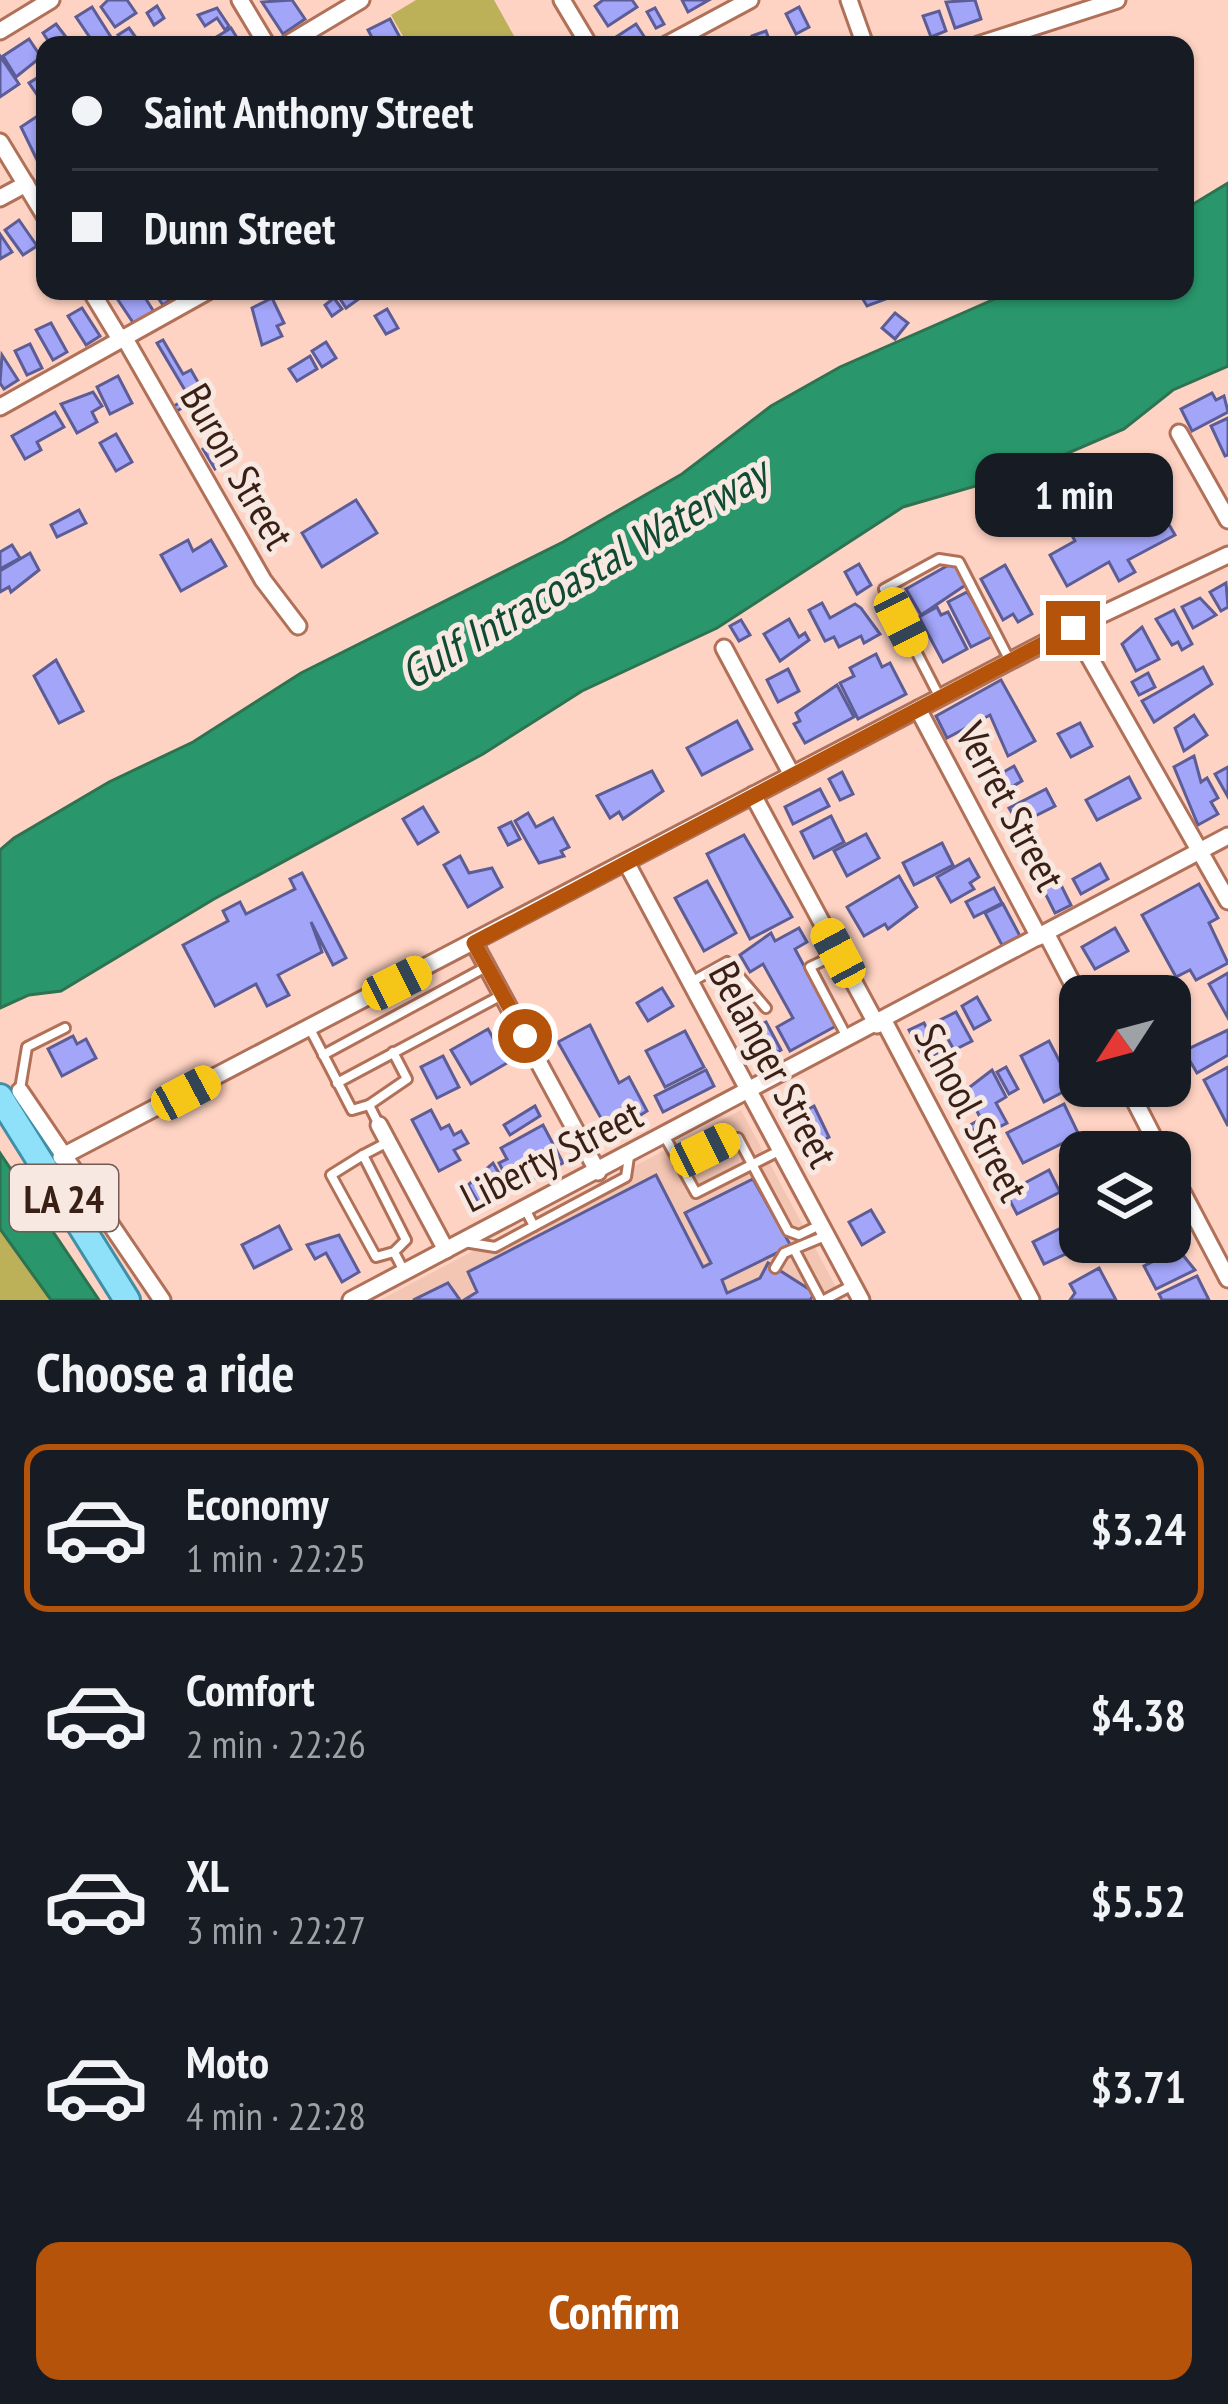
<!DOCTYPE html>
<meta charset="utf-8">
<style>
body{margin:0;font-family:"PT Sans Narrow",sans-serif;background:#20242c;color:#f1f3f6;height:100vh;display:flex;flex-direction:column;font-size:45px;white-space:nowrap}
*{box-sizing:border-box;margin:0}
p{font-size:39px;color:#9ea1a6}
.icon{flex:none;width:66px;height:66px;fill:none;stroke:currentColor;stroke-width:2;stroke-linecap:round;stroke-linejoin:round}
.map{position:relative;height:1300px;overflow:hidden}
.details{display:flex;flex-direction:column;background:#171b24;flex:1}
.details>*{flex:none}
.top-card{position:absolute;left:36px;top:36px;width:1158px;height:264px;border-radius:24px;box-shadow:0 3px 9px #0004;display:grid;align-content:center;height:264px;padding:0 36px;background:#171b24}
.needle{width:78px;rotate:234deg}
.fabs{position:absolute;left:1059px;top:975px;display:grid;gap:24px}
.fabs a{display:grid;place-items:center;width:132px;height:132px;border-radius:24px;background:#171b24;box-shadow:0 3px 9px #0004;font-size:60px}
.end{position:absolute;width:54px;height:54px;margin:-27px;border:15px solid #b45309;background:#fff;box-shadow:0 0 0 6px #fff}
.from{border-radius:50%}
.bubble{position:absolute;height:84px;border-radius:24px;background:#171b24;box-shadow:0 3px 9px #0004;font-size:39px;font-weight:600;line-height:84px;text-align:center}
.car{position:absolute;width:36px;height:72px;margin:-36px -18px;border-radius:15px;box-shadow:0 0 9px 3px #0007;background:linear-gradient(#f5c518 24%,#345 0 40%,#f5c518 0 76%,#345 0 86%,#f5c518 0)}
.top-card b{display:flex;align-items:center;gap:42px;height:114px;font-size:45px}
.top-card b+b{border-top:3px solid #363941}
.top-card i{width:30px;height:30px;background:#f1f3f6}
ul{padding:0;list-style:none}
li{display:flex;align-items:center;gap:36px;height:168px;margin:0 24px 18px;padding:0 12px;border:6px solid transparent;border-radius:24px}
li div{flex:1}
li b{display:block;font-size:45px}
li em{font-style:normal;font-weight:600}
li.current{border-color:#b45309}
li>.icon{width:108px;height:108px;stroke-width:1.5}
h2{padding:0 36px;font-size:54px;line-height:144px}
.button{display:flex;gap:24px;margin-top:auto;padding:24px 36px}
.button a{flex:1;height:138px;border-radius:24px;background:#b45309;color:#fff;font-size:48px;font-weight:600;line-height:138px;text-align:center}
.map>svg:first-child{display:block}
.built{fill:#f3c5b3}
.green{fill:#bcb159}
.water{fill:#29976b;stroke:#2e7351;stroke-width:3}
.building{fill:#a2a5f8;stroke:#5c5d96;stroke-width:3}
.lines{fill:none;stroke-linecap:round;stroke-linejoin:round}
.lane-casing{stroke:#b17158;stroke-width:14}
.street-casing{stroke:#b17158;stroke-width:21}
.primary-casing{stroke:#3f90a6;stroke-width:30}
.lane{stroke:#fff;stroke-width:8}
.street{stroke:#fff;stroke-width:15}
.primary{stroke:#8ee1f9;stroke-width:24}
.route{stroke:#b45309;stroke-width:15}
.labels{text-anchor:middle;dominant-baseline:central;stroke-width:10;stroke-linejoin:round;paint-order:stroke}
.shield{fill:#f7e8e2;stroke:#725b52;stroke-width:3}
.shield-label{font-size:39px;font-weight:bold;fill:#391f14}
.street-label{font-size:42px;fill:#391f14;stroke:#f7e8e2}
.water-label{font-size:45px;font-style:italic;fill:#104a33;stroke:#f7e8e2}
</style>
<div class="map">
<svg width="1228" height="1300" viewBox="0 0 1228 1300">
<rect width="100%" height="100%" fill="#ffd3c3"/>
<path class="built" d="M741,1110l102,190h-463z"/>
<g class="green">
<path d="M416,0h78l25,45h-111l-17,-30z"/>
<path d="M0,1229l51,71h-51z"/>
</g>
<g class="water">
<path d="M1228,183v183l-55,24 -49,39 -100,43 -121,35 -186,121 -135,63 -99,63 -269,145 -153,92 -32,4 -29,13v-158l14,-12 95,-56 84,-40 108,-69 262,-131 119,-68 89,-68 69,-39 173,-76h172v-82z"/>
<path d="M0,1153l99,147h-48l-51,-71z"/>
</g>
<g class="building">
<path d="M127,0l9,13 -21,14 -14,-20 7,-7z"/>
<path d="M292,0l13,19 -22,15 -21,-32z"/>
<path d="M603,0h29l5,7 -29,19 -13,-20z"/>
<path d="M682,0h27l-21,12z"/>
<path d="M975,0l6,19 -26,9 -9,-26z"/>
<path d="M157,6l7,12 -10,7 -7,-12z"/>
<path d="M92,7l24,38h-21l-19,-28z"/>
<path d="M799,7l10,20 -13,7 -10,-20z"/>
<path d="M217,8l12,18 -4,4 -8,-12 -12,8 -7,-11z"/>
<path d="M655,8l9,16 -8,4 -9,-16z"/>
<path d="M939,11l7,20 -15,6 -8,-21z"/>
<path d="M390,19l14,26h-28l-8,-15z"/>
<path d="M56,24l13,17 -6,4h-12l-8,-12z"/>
<path d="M636,24l13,20 -32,1 -4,-6z"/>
<path d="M129,28l8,11 -12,6 -7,-10z"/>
<path d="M231,28l8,13 -4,4h-22l-3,-4z"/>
<path d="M766,31l5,14h-16l-3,-9z"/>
<path d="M29,39l12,18 -25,20 -13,-21z"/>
<path d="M0,56l19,28 -19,13z"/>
<path d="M45,73v27l-3,2 -13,-19z"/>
<path d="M36,117l9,13v32h-7l-17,-35z"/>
<path d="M19,220l18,26 -14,9 -18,-25z"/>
<path d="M0,234l12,18 -12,7z"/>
<path d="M112,291h29l13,21 -20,12z"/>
<path d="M153,291h20l3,5 -13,9z"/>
<path d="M335,291h21l4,7 -14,10z"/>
<path d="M843,291h49l2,5 -27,10 -9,-15 -11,7z"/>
<path d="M272,298l12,25 -7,3 5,10 -20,9 -10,-37z"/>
<path d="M334,298l8,11 -10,7 -7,-11z"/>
<path d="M82,308l18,28 -14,9 -18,-29z"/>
<path d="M387,309l11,19 -12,6 -11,-18z"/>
<path d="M895,313l13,10 -13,16 -13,-11z"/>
<path d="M51,323l16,29 -14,8 -17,-30z"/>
<path d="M163,340l20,34 8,-4 8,14 -8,5 6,10 -25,15 -3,-5 20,-12 -32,-54z"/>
<path d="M326,342l10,16 -14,9 -10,-16z"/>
<path d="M30,344l12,24 -15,7 -12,-24z"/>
<path d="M2,355l16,25 -14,9 -4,-6z"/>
<path d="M310,356l7,13 -20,12 -8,-12z"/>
<path d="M118,376l14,27 -22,11 -13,-27z"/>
<path d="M93,392l9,14 -10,6 5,10 -20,11 -16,-29z"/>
<path d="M1212,393l4,7 8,-4 4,16 -36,19 -11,-22z"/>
<path d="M55,412l9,15 -27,15 4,8 -16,9 -13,-23z"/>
<path d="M1228,418v37l-3,1 -14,-30z"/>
<path d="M116,434l16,28 -16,9 -16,-28z"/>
<path d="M229,435l11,20 -25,14 -12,-20z"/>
<path d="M1139,473l36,62 -47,25 7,12 -16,9 -10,-19 -42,24 -17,-31 25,-14 -20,-37 51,-28 24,43 14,-8 -17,-31z"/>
<path d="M356,500l21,33 -55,34 -20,-34z"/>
<path d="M79,510l7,13 -29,14 -6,-12z"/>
<path d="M188,540l5,11 18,-11 15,26 -45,25 -20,-36z"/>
<path d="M12,545l8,13 -20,11v-17z"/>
<path d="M30,553l9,17 -28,22 -2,-5 -9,5v-21z"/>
<path d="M954,562l13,22 -46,31 -15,-26z"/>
<path d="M859,564l12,21 -14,9 -12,-22z"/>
<path d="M1005,565l27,49 -14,8 -5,-8 -10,6 -22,-41z"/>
<path d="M1226,583l2,24 -7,4 -11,-19z"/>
<path d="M967,592l28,43 -24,12 -23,-45z"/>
<path d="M1200,598l16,17 -23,13 -11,-21z"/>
<path d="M822,603l8,15 25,-14 6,4 19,26 -16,9 -3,-7 -22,11 -5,-10 -9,4 -16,-31z"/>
<path d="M937,607l4,8 7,-3 19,37 -24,13 -24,-45z"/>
<path d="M1174,610l18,34 -10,6 -4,-8 -6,3 -16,-26z"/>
<path d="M789,619l10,18 6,-4 4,7 -29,21 -16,-27z"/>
<path d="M741,620l9,15 -11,6 -9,-15z"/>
<path d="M1142,627l17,32 -23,12 -14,-27z"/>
<path d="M876,654l6,13 8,-4 16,31 -48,25 -18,-36 14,-7 -4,-8z"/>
<path d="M56,660l27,51 -24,12 -25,-47z"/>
<path d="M1203,667l9,17 -58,38 -12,-21z"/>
<path d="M788,669l11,22 -21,11 -11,-22z"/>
<path d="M1148,673l7,14 -16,8 -7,-13z"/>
<path d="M1001,680l34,61 -27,15 -18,-41 -43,23 -11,-22z"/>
<path d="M837,685l17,32 -49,26 -11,-19 6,-3 -4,-8z"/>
<path d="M1194,715l13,20 -23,16 -9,-23z"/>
<path d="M737,721l15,28 -50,26 -15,-27z"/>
<path d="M1080,723l12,23 -21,11 -13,-23z"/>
<path d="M1194,756l7,26 6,-4 11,20 -7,4 7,12 -20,11 -24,-58z"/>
<path d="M998,766l4,7 12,-7 8,15 -31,18 -8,-25z"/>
<path d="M1228,767v30l-13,-23z"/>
<path d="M652,771l11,20 -40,28 -4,-7 -9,6 -13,-22z"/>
<path d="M842,772l11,22 -13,6 -11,-21z"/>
<path d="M1129,777l11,21 -43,22 -11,-20z"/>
<path d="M820,789l9,17 -36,18 -8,-17z"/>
<path d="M1046,789l9,17 -28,14 -4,-8 -9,4 -5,-8z"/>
<path d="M423,807l15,25 -20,12 -15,-25z"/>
<path d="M528,813l8,14 17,-9 16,29 -8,4 3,5 -25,7 -24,-42z"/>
<path d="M831,816l13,26 -30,16 -13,-26z"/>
<path d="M511,822l9,17 -12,6 -9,-17z"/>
<path d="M866,834l13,24 -32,18 -13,-25z"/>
<path d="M744,835l48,82 -42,22 -43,-85z"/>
<path d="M942,843l11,22 -39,20 -11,-22z"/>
<path d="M460,856l9,17 23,-5 10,19 -34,20 -24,-42z"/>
<path d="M969,859l10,18 -9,6 4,6 -23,13 -14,-25z"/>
<path d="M1042,859l10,17 -13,7 -9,-17z"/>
<path d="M1100,864l8,15 -27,15 -8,-15z"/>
<path d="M302,873l44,85 -13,7 -22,-43 11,30 -44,23 11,20 -22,11 -11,-22 -41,22 -32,-61 45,-24 -5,-10 17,-9 6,12 49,-25 -5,-10z"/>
<path d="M899,876l18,31 -29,22 -3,-5 -21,12 -17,-29z"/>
<path d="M1058,879l13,26 -16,8 -13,-26z"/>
<path d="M707,881l29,52 -32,18 -29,-53z"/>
<path d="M1199,884l19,34 -9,5 19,40 -32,17 -6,-10 -14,7 -34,-62z"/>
<path d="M994,888l8,15 -28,14 -8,-15z"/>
<path d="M1003,904l17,32 -18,9 -17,-32z"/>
<path d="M799,928l8,14 -12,7 41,77 -46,25 -13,-24 16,-9 -30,-54 -13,8 -10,-17 31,-22 4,8z"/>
<path d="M1115,928l13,23 -33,18 -13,-22z"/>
<path d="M1228,973v45l-19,-34z"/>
<path d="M738,985l21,37 -20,11 -20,-37z"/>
<path d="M662,988l11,18 -25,15 -11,-18z"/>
<path d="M977,997l13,23 -16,9 -12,-23z"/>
<path d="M956,1012l16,29 -18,9 -16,-29z"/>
<path d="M766,1022l15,28 -23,13 -16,-29z"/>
<path d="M924,1023l15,29 -6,3 -4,-8 -9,5 -11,-22z"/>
<path d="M590,1025l29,58 10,-6 18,34 -37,23 -52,-92z"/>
<path d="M488,1029l19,34 -36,21 -20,-34z"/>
<path d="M1228,1030v25l-31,18 -13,-22z"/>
<path d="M685,1031l19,36 -39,20 -19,-36z"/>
<path d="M73,1036l4,8 9,-5 10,19 -34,18 -14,-27z"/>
<path d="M1170,1037l19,36 -19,9z"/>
<path d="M1049,1041l13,25 9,-5 9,22 -36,19 -23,-46z"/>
<path d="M443,1056l16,31 -22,11 -16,-31z"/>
<path d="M1006,1067l12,22 -9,5 -12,-22z"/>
<path d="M1228,1067v59l-24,-46z"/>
<path d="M706,1070l8,16 -51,26 -8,-16z"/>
<path d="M992,1070l14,27 -10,6 11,20 -30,15 -7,-13 11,-6 -15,-29z"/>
<path d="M1064,1104l15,31 -56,28 -16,-30z"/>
<path d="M535,1106l5,10 -30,19 -6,-10z"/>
<path d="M814,1106l15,31 -20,10 -15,-30z"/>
<path d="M431,1110l10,19 8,-4 5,10 7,-4 7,12 -14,7 6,10 -21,11 -27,-51z"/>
<path d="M543,1125l20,38 -50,27 -14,-27 8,-4 -6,-11z"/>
<path d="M493,1163l15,26 -29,15 -11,-19z"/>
<path d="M1049,1170l11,22 -43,22 -11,-21z"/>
<path d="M656,1175l47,92 8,-4 -26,-50 68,-34 38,67 -69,34 5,13 33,-15 8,-15 47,30 -5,7h-346l13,-8 -9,-20z"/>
<path d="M871,1210l13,22 -22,13 -13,-23z"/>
<path d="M1171,1224l9,17 -39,20 -10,-19h39z"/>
<path d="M279,1226l12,23 -37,19 -12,-23z"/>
<path d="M1061,1228l11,23 -28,13 -11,-22z"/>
<path d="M339,1235l20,37 -17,10 -16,-29 -11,6 -8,-14z"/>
<path d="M1178,1249l17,21 -39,19 -12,-23z"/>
<path d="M1099,1268l17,32h-46l5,-7 -5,-9z"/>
<path d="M1197,1276l12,24h-47l-3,-6z"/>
<path d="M448,1283l12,17h-47z"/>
</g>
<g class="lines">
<g class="lane-casing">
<g id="lane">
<path d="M939,696l-55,-107 55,-30 20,3 51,99"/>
<path d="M837,954l-27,13 38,72"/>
<path d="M691,982l36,-20 39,46"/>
<path d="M310,1029l42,81 17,-5"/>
<path d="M323,1055l163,-88"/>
<path d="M337,1083l163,-87"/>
<path d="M20,1089l7,-42 38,-19"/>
<path d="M378,1123l-9,-18 38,-26 -14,-27"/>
<path d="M665,1137l31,56 83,-42"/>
<path d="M363,1155l25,-13"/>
<path d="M679,1164l59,-26 50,93 11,4 21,-10"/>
<path d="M525,1209l9,17 92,-49 3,-20"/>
<path d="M464,1242l31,5 39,-21"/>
<path d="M795,1251l26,49"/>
<path d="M394,1252l-18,5 -45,-82 32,-20 43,85 -12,12 10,19"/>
<path d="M775,1268l9,-15 41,-17"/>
<path d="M824,1300l29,-15"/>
</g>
</g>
<g class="street-casing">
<g id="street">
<path d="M240,0l27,45"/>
<path d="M562,0l27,45"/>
<path d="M849,0l16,45"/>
<path d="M0,31l51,-31"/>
<path d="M286,45l75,-45"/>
<path d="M666,45l84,-45"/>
<path d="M978,45l139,-45"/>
<path d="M0,142l45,74"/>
<path d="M0,198l26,-14"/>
<path d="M91,291l29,48"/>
<path d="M124,337l139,243 35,46"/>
<path d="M0,407l208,-116"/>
<path d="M1179,433l49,87"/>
<path d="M1073,628l155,273"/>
<path d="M724,648l68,127"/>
<path d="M918,709l121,228"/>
<path d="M753,795l124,230"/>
<path d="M626,862l235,438"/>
<path d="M1046,933l34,65"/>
<path d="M474,943l124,229"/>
<path d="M884,1021l147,279"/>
<path d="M1127,1086l34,66"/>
<path d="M20,1091l142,209"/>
<path d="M379,1125l67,125"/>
<path d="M61,1157l1012,-529 155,-73"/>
<path d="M1170,1169l58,110"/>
<path d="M351,1300l877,-464"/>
</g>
</g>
<g class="primary-casing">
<path id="primary" d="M0,1097l127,203"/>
</g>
<use href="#lane" class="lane"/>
<use href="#street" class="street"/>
<use href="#primary" class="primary"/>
</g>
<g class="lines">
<path class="route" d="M525,1036l-51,-93 599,-315"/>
</g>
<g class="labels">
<rect class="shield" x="10" y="1165" width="108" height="66" rx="9"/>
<g class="shield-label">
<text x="64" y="1198">LA 24</text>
</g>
<g class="street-label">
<text transform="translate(238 466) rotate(60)">Buron Street</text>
<text transform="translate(1011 806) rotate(62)">Verret Street</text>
<text transform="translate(774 1064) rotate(62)">Belanger Street</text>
<text transform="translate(972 1112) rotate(62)">School Street</text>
<text transform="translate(551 1155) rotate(-27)">Liberty Street</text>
</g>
<g class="water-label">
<text transform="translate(583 572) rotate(-30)">Gulf Intracoastal Waterway</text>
</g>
</g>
</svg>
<div class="fabs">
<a><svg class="needle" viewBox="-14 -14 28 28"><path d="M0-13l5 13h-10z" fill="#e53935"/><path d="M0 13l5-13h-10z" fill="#9ea1a6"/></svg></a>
<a><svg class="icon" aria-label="layers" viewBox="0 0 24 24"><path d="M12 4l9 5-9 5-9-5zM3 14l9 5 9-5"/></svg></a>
</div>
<i class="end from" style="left:525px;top:1036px"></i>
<i class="end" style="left:1073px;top:628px"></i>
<div class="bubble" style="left:975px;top:453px;width:198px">1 min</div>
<i class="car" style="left:901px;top:622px;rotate:153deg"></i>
<i class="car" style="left:838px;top:953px;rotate:332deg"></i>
<i class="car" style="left:397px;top:983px;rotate:63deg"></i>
<i class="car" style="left:186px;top:1093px;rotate:62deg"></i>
<i class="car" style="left:705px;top:1150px;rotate:64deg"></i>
<div class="top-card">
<b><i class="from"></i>Saint Anthony Street</b>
<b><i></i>Dunn Street</b>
</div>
</div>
<section class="details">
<h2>Choose a ride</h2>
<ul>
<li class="current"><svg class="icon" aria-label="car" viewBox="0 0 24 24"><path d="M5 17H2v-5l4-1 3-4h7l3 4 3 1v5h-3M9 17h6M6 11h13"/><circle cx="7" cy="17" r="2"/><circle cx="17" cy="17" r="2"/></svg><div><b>Economy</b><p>1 min · 22:25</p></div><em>$3.24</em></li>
<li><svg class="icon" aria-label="car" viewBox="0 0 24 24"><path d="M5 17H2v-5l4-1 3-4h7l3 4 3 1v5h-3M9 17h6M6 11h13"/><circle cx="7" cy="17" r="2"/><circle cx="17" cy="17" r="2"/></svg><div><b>Comfort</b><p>2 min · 22:26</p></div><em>$4.38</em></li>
<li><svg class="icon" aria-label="car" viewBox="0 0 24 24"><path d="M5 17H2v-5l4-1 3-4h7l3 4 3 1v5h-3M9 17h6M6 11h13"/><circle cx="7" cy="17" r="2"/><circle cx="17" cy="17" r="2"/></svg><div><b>XL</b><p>3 min · 22:27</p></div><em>$5.52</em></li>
<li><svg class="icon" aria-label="car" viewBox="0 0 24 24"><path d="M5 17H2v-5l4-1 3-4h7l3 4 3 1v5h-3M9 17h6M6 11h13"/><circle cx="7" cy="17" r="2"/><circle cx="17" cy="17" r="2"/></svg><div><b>Moto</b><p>4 min · 22:28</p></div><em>$3.71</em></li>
</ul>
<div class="button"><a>Confirm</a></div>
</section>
